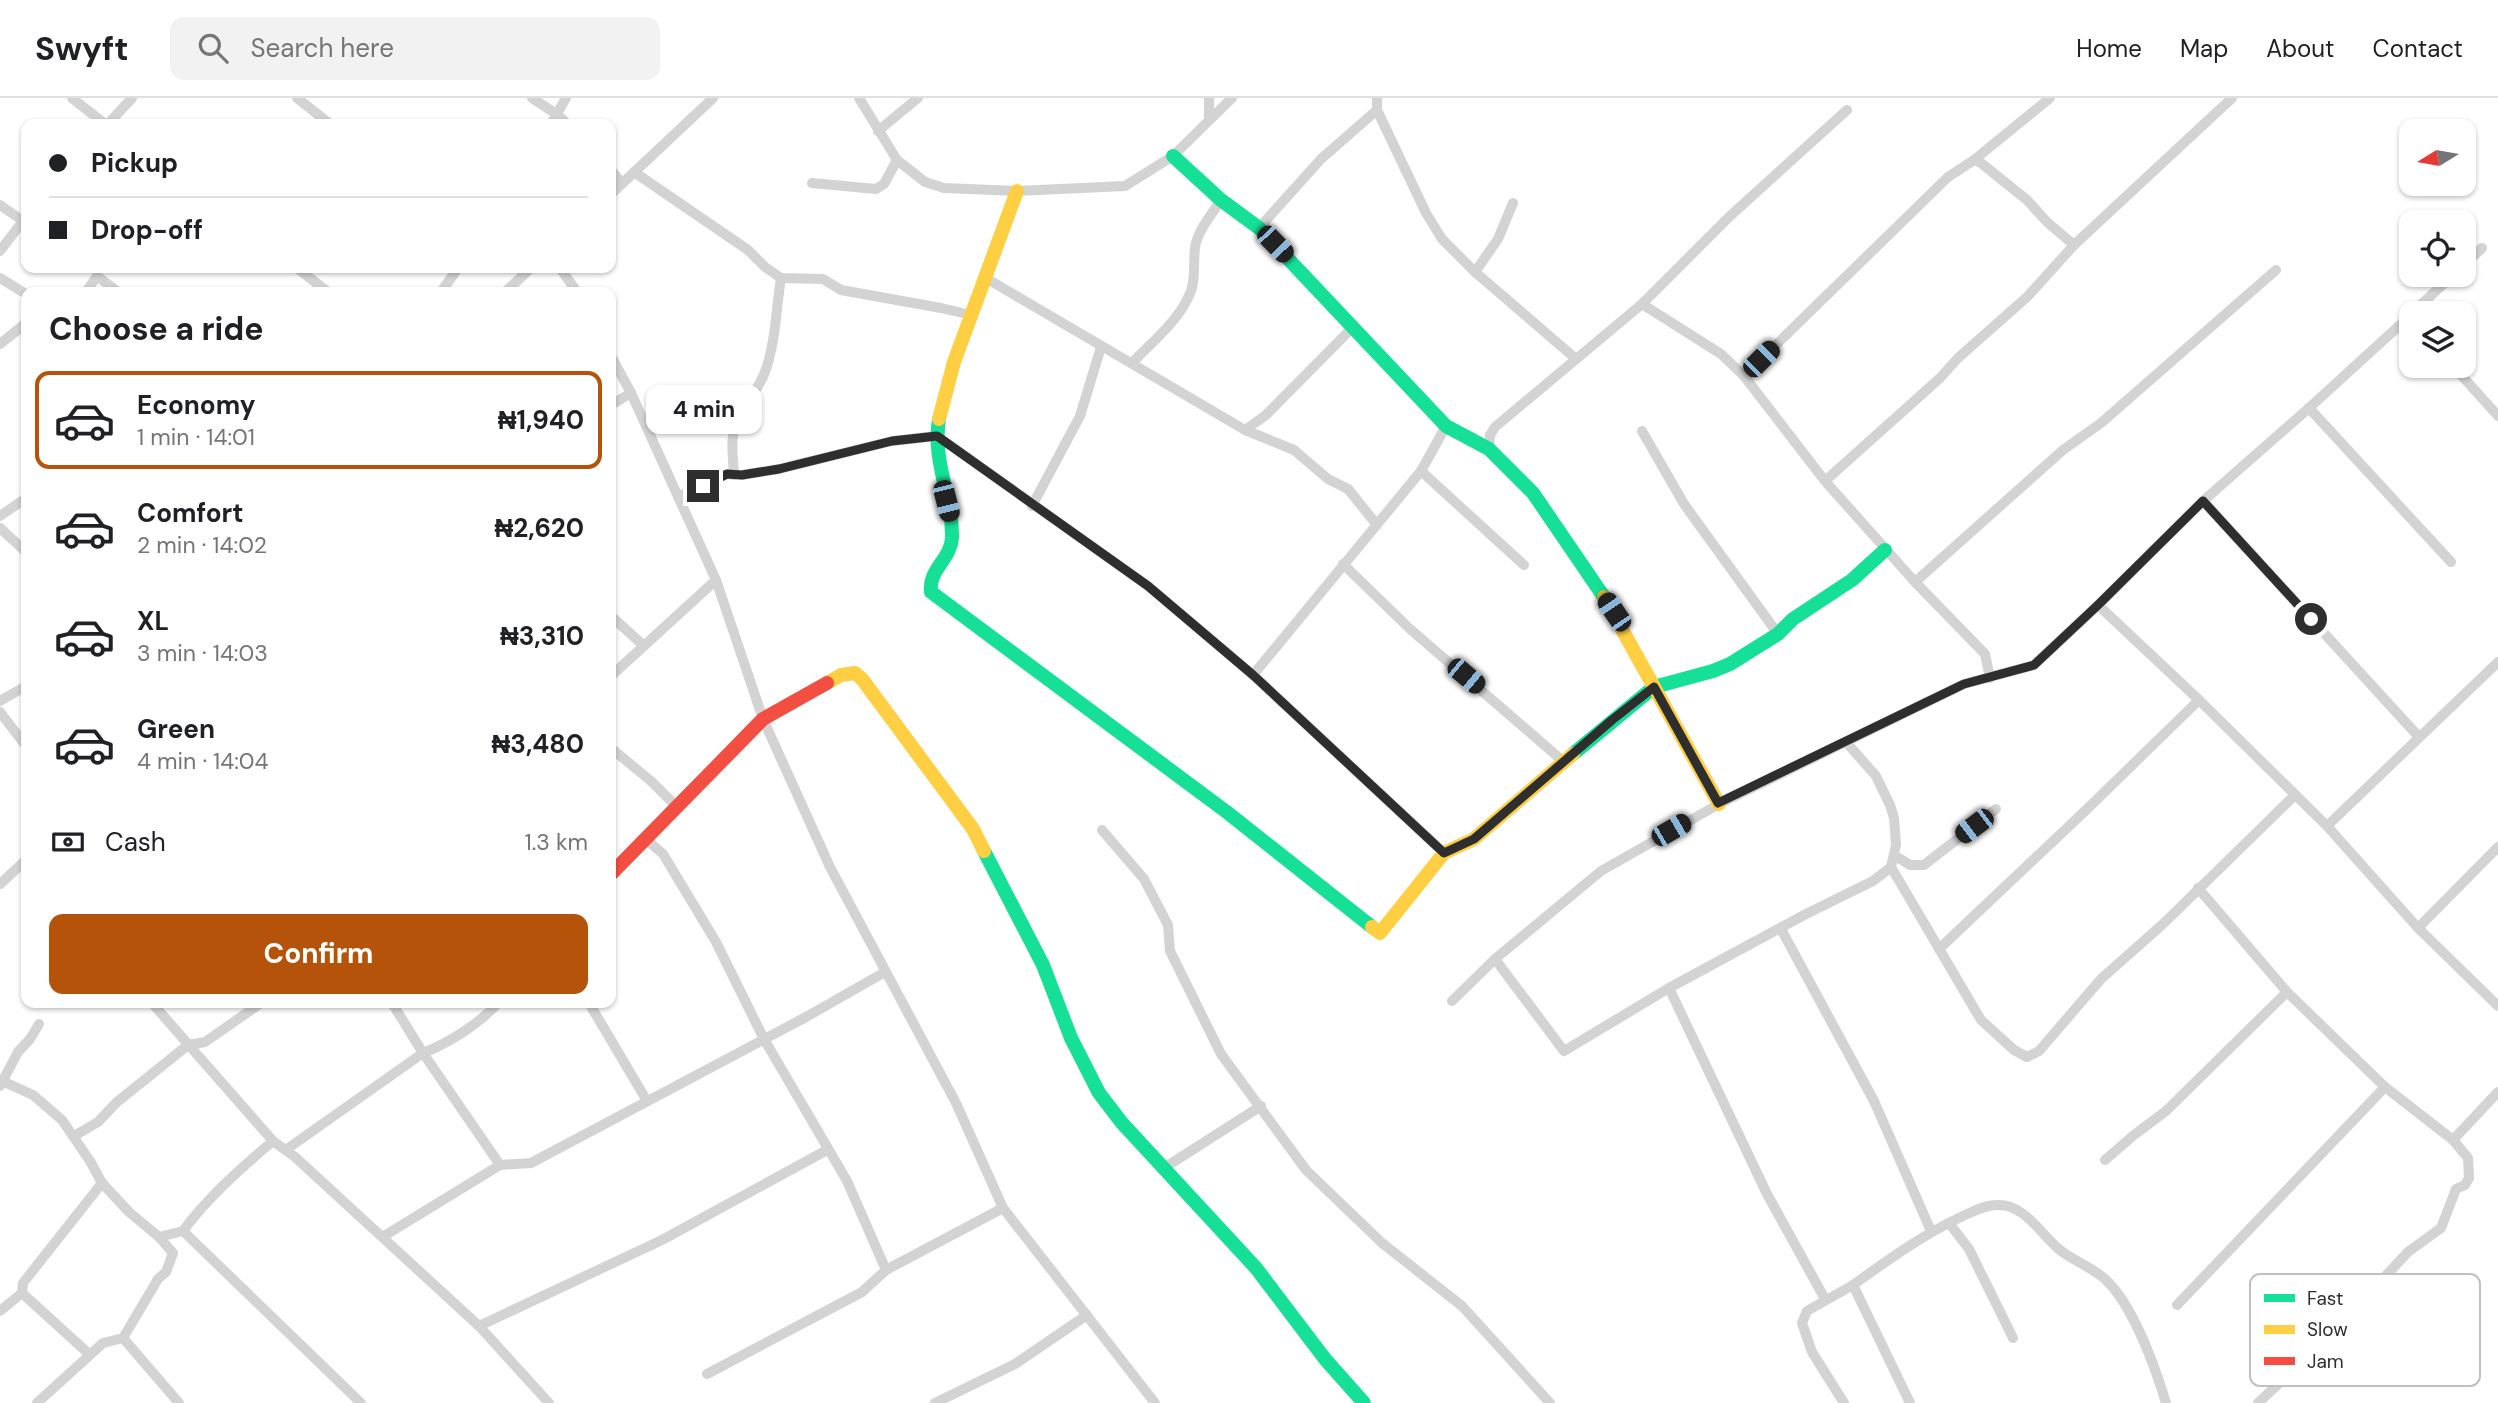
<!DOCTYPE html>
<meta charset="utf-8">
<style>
body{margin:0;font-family:"DM Sans",sans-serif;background:#f2f2f2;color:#202124;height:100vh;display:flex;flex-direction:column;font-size:26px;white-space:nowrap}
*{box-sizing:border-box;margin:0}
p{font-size:23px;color:#757577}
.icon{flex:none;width:38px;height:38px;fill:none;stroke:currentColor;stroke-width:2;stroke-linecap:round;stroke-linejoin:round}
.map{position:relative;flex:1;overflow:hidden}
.panel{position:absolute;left:21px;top:189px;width:595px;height:721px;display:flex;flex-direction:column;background:#fff;border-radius:14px;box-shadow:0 2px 5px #0004}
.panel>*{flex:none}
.top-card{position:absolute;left:21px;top:21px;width:595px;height:154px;border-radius:14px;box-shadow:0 2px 5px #0004;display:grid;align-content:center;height:154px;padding:0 28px;background:#fff}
.needle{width:46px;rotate:259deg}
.controls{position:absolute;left:2399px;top:21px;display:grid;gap:14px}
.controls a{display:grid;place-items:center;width:77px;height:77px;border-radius:14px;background:#fff;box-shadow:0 2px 5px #0004;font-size:35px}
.end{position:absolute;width:32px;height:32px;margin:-16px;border:9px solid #2e2e2e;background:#fff;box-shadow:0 0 0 4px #fff}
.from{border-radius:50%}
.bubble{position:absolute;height:49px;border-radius:14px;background:#fff;box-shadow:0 2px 5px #0004;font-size:23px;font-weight:700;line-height:49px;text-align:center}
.car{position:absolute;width:21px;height:42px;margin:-21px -10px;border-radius:9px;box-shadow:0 0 5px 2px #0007;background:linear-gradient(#222 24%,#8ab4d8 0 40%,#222 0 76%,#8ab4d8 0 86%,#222 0)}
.top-card b{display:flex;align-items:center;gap:24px;height:66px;font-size:26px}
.top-card b+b{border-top:2px solid #e0e0e0}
.top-card i{width:18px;height:18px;background:#202124}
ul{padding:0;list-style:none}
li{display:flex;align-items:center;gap:21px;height:98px;margin:0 14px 10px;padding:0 14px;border:4px solid transparent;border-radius:14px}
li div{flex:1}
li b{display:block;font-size:26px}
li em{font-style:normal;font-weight:700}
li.active{border-color:#b45309}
li>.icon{width:63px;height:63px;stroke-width:1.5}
h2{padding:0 28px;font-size:32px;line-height:84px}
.pay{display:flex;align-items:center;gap:18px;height:77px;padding:0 28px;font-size:26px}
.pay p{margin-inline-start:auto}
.button{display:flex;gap:14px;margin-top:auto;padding:14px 28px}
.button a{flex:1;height:80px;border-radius:14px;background:#b45309;color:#fff;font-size:28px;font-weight:700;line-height:80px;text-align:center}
header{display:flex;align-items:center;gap:42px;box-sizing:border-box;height:98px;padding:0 35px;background:#fff;border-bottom:2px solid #e0e0e0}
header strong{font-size:33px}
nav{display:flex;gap:38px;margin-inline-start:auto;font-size:24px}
.search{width:490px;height:63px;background:#f2f2f2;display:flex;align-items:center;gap:18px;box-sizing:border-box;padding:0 24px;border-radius:14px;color:#757577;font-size:26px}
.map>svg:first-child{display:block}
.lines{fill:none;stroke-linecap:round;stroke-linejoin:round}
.street{stroke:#d3d3d3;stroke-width:10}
.fast{stroke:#16e098;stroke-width:14}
.slow{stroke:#ffcf43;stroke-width:14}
.jam{stroke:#f24e42;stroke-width:14}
.route{stroke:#2e2e2e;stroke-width:9}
.key{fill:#fff;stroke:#c0c0c0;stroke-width:2}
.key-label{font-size:19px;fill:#2e2e2e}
</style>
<header>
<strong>Swyft</strong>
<div class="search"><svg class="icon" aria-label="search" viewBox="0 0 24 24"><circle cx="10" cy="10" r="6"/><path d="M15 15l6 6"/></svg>Search here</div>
<nav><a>Home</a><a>Map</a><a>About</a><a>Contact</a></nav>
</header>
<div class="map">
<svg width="2498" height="1305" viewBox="0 0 2498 1305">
<rect width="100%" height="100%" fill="#fff"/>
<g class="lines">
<g class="street">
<path d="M72,0l33,26"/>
<path d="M297,0l33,26"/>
<path d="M532,0l26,17 9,9"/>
<path d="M859,0l38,62 28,22 19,6 73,3 108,-5 48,-30 59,-58"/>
<path d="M1209,0v20"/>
<path d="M1377,0v12l49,103 16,26 33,33 101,87"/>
<path d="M108,26l24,-26"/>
<path d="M551,26l15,-26"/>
<path d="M878,33l40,-33"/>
<path d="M1974,62l76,-62"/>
<path d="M611,72l11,13"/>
<path d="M634,74l114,78 17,17 16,11 42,1 18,11 100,18 30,7"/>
<path d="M812,85l64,6 8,-5 13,-24"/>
<path d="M611,96l102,-96"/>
<path d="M0,107l23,16"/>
<path d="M1259,130l62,-69 56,-49"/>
<path d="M0,153l26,-34"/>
<path d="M2464,167l18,-17"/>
<path d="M297,170l31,24"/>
<path d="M560,170l17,24"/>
<path d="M1475,174l23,-33 15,-36"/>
<path d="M984,179l261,153 49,20 34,29 20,10 29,36"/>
<path d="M0,180l26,16"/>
<path d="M86,194l11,-16 21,16"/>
<path d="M441,194l17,-24"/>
<path d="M505,194l26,-24"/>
<path d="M1642,206l79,50 23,22 81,105 90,101 70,72 5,24"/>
<path d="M2412,215l41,-38"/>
<path d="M0,246l26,-21"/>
<path d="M611,258l20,37 85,187 47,139 67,148 126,236 47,105 152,195"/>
<path d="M1132,265c21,-22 48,-43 59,-72 5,-15 2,-28 4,-43 2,-17 17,-34 26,-48"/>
<path d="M2453,268l45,50"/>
<path d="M1744,278l204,-199 26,-17 7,3 46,37 20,22 27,23"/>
<path d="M611,307l20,-12"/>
<path d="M2309,310l142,154"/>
<path d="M1245,332l21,-15 87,-88"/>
<path d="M1642,333l42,73 94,130"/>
<path d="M1489,351l1,-14 5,-8 147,-123 87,-87 118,-107"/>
<path d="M1421,373l103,94"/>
<path d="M734,377c-1,-19 -5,-41 5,-59 8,-17 21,-27 27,-47 10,-29 10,-61 15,-91"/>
<path d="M1825,383l115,-103 18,-20 69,-61 47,-52 158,-147"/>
<path d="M678,399l49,-23 15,1 37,-6 113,-28 45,-5 211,150 105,89 191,178"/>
<path d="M2203,403l216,236"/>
<path d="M1032,408l48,-90 21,-69"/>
<path d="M0,418l26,-18"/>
<path d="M0,430l26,24"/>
<path d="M1343,466l67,65 154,133"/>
<path d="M1915,484l148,-132 38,-27 175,-153"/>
<path d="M2098,507l101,95 128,126 91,102 80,78"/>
<path d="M611,518l33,30"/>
<path d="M1253,577l168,-204 25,-45"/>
<path d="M611,578l105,-96"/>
<path d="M0,603l26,-15"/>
<path d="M0,614l26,34"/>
<path d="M611,650l41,34 24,24"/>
<path d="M2327,728l171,-164"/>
<path d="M1102,732l42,49 24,46 2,26 51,103 85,116 76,73 80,63 88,97"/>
<path d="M647,742l16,14 53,88 48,97 83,142 39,89"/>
<path d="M1894,757l16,10h14l72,-56"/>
<path d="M1891,769l90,153 33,30 13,7 12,-6 62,-72 62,-55 132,-129"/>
<path d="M0,786l26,-24"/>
<path d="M2198,790l89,104 98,95 68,53 15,18 1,20 -4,7 -9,4 -15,39 -33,24 -28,30 -22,18 -34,42 -66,61"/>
<path d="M2418,830l80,-81"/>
<path d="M1781,831l93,172 57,130"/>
<path d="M1939,851l145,-137 115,-112"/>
<path d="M1495,861l69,92 105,-63 137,-74 67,-33 18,-14 5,-22 -2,-27 -4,-13 -14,-29 -30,-34"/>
<path d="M1669,890l98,206 58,105"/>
<path d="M1452,903l43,-42 106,-88 118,-67 245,-120 70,-19 64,-60 105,-104 106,-93 103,-94"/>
<path d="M152,905l121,138 22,16 184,169 70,77"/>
<path d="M392,905l31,50 77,112"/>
<path d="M589,905l58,98"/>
<path d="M0,982l33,15 29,25 28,41 12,22 27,29 30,25 24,-6 178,172"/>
<path d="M0,988l18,-34 12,-13 9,-15"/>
<path d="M74,1038l24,-14 19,-20 71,-57 17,-3 56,-39"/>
<path d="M2453,1042l45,-48"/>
<path d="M287,1051l136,-96c26,-10 57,-30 75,-50"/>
<path d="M2105,1062l29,-25 32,-24 121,-119"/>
<path d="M1164,1070l97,-62"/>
<path d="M1949,1125l20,26 44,89"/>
<path d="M183,1133c25,-34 58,-63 90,-90"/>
<path d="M384,1138l116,-71 31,-2 275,-146 79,-45"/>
<path d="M1853,1187c35,-25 69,-50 108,-68 11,-5 23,-12 36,-12 27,-2 44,30 63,45 14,11 31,17 45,29 28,26 50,88 61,124"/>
<path d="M2177,1207l208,-218"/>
<path d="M0,1213l22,-18"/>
<path d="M479,1228l183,-86 165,-90"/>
<path d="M123,1240l56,65"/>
<path d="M89,1256l-67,-61 1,-10 79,-100"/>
<path d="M707,1276l155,-82 24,-22 117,-62"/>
<path d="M37,1305l66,-60 20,-5 35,-59 8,-7 7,-19 -14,-16"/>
<path d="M935,1305l80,-39 72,-49"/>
<path d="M1844,1305l-32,-51 -10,-29 5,-12 46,-26 57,118"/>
</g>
<g class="fast">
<path d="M1173,58l48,44 38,28 187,198 43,23 44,44 71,104"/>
<path d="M939,321c-7,44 14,77 13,119 -1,21 -24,32 -21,54l297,221 144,114"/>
<path d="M1573,656l81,-67 59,-16 17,-7 48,-30 15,-15 59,-39 33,-30"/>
<path d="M984,753l59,114 28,73 28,55 23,30 134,145 69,91 39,44"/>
</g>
<g class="slow">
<path d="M939,321l15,-57 63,-171"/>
<path d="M1604,499l115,207"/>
<path d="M827,585l14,-8 14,-2 7,6 111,150 11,22"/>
<path d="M1372,829l8,6 64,-80 30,-14 99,-85"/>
</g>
<path class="jam" d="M611,776l152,-155 64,-36"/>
</g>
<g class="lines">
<path class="route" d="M703,388l24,-12 15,1 37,-6 113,-28 45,-5 211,150 105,89 191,178 30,-14 138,-119 42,-33 64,116 246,-119 70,-19 64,-60 105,-104 108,118"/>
</g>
<rect x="2250" y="1176" width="230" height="112" rx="10" class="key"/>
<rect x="2264" y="1196" width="31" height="8" fill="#16e098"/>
<rect x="2264" y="1227" width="31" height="9" fill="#ffcf43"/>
<rect x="2264" y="1259" width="31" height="8" fill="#f24e42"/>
<g class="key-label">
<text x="2307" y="1207">Fast</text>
<text x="2307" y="1238">Slow</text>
<text x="2307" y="1270">Jam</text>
</g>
</svg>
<div class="controls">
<a><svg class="needle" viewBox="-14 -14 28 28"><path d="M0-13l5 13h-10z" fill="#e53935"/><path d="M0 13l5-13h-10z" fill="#757577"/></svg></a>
<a><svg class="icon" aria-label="locate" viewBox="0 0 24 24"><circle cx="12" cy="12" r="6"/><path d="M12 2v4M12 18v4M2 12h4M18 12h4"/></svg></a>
<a><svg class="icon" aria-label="layers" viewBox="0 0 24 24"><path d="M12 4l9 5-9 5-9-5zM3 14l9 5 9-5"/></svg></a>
</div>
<i class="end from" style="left:2311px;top:521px"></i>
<i class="end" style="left:703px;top:388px"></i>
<div class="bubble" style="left:646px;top:287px;width:116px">4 min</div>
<i class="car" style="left:1275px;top:146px;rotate:136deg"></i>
<i class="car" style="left:1761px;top:261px;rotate:45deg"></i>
<i class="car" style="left:946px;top:403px;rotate:166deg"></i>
<i class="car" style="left:1614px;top:514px;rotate:326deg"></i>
<i class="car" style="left:1466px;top:578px;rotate:130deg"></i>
<i class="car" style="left:1974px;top:728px;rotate:233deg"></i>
<i class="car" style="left:1671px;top:732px;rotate:60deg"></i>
<div class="top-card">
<b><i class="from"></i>Pickup</b>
<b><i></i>Drop-off</b>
</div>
<section class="panel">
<h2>Choose a ride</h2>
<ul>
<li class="active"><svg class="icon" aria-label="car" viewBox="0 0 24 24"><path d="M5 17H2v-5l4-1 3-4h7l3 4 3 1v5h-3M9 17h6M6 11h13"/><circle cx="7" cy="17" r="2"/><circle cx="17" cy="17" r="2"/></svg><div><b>Economy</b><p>1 min · 14:01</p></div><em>₦1,940</em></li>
<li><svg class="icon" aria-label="car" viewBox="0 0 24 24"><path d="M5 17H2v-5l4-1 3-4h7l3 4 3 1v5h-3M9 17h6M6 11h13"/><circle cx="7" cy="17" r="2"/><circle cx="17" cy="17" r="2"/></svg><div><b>Comfort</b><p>2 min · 14:02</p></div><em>₦2,620</em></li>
<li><svg class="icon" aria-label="car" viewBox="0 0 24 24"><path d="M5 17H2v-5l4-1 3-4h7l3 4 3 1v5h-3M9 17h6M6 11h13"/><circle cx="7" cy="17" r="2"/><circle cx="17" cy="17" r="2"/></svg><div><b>XL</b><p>3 min · 14:03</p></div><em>₦3,310</em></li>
<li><svg class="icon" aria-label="car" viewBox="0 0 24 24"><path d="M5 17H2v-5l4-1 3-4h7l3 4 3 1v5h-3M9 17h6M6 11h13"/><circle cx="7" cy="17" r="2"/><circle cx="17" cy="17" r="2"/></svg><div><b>Green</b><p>4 min · 14:04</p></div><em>₦3,480</em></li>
</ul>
<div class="pay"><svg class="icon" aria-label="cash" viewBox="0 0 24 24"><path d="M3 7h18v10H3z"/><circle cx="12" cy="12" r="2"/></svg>Cash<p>1.3 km</p></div>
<div class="button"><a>Confirm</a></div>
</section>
</div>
